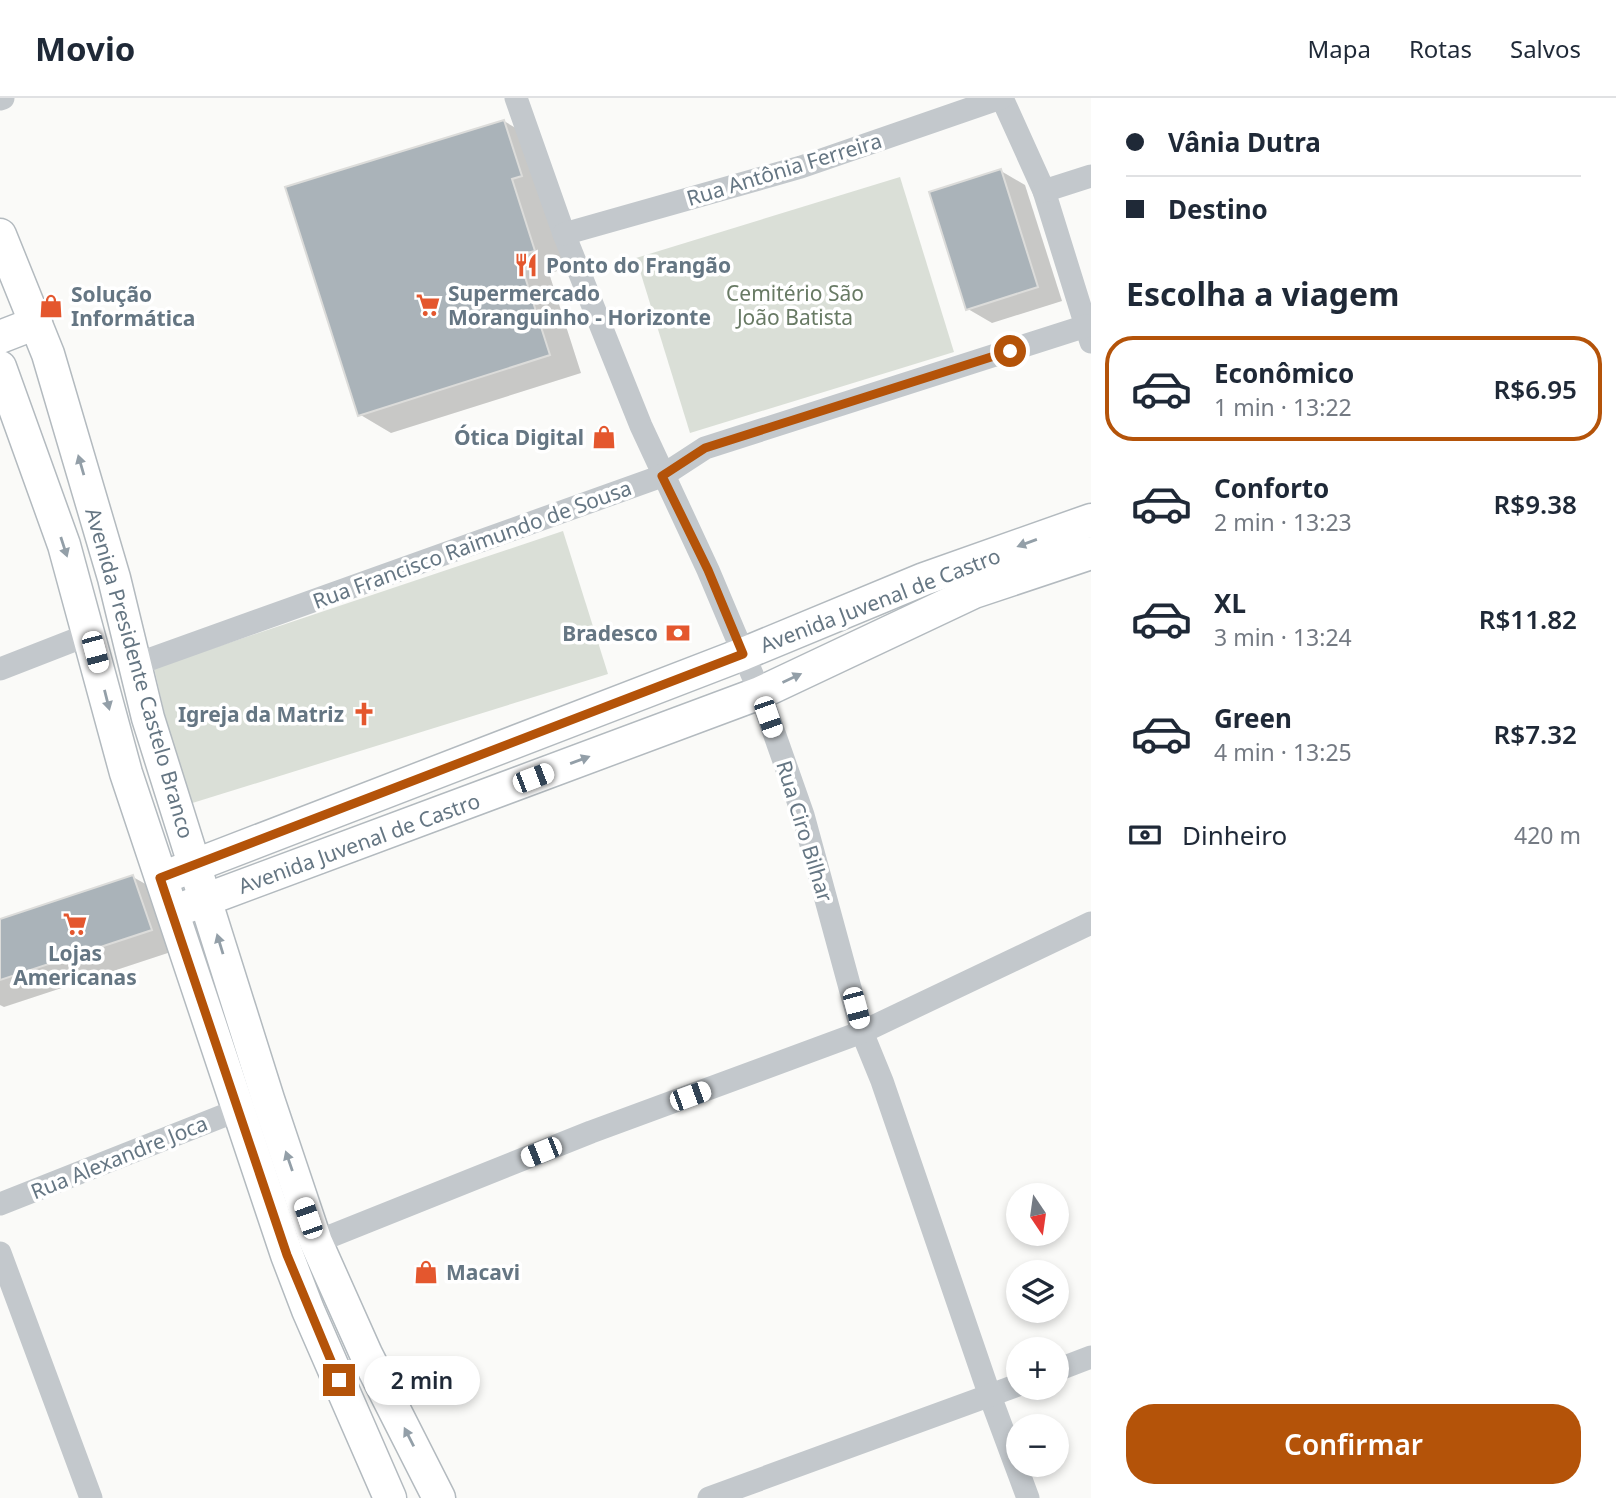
<!DOCTYPE html>
<html lang="pt">
<meta charset="utf-8">
<style>
body{margin:0;font-family:"Noto Sans",sans-serif;background:#f2f2f3;color:#1f2937;height:100vh;display:flex;flex-direction:column;font-size:26px;white-space:nowrap}
*{box-sizing:border-box;margin:0}
p{font-size:23px;color:#747a83}
.icon{flex:none;width:38px;height:38px;fill:none;stroke:currentColor;stroke-width:2;stroke-linecap:round;stroke-linejoin:round}
.map{position:relative;flex:1;overflow:hidden}
.drawer{display:flex;flex-direction:column;background:#fff;width:525px}
.drawer>*{flex:none}
.guide{display:grid;align-content:center;height:154px;padding:0 35px;background:#fff}
.needle{width:46px;rotate:167deg}
.fabs{position:absolute;left:1006px;top:1085px;display:grid;gap:14px}
.fabs a{display:grid;place-items:center;width:63px;height:63px;border-radius:50%;background:#fff;box-shadow:0 4px 10px #0003;font-size:35px}
.end{position:absolute;width:32px;height:32px;margin:-16px;border:9px solid #b45309;background:#fff;box-shadow:0 0 0 4px #fff}
.from{border-radius:50%}
.bubble{position:absolute;height:49px;border-radius:24px;background:#fff;box-shadow:0 4px 10px #0003;font-size:23px;font-weight:600;line-height:49px;text-align:center}
.car{position:absolute;width:21px;height:42px;margin:-21px -10px;border-radius:9px;box-shadow:0 0 5px 2px #0007;background:linear-gradient(#fff 24%,#345 0 40%,#fff 0 76%,#345 0 86%,#fff 0)}
.guide b{display:flex;align-items:center;gap:24px;height:66px;font-size:26px}
.guide b+b{border-top:2px solid #e0e1e3}
.guide i{width:18px;height:18px;background:#1f2937}
ul{padding:0;list-style:none}
li{display:flex;align-items:center;gap:21px;height:105px;margin:0 14px 10px;padding:0 21px;border:4px solid transparent;border-radius:28px}
li div{flex:1}
li b{display:block;font-size:26px}
li em{font-style:normal;font-weight:600}
li.current{border-color:#b45309}
li>.icon{width:63px;height:63px;stroke-width:1.5}
h2{padding:0 35px;font-size:32px;line-height:84px}
.pay{display:flex;align-items:center;gap:18px;height:77px;padding:0 35px;font-size:26px}
.pay p{margin-inline-start:auto}
.primary-button{display:flex;gap:14px;margin-top:auto;padding:14px 35px}
.primary-button a{flex:1;height:80px;border-radius:28px;background:#b45309;color:#fff;font-size:28px;font-weight:600;line-height:80px;text-align:center}
header{display:flex;align-items:center;gap:42px;box-sizing:border-box;height:98px;padding:0 35px;background:#fff;border-bottom:2px solid #e0e1e3}
header strong{font-size:33px}
nav{display:flex;gap:38px;margin-inline-start:auto;font-size:24px}
main{display:flex;flex:1;min-height:0}
.map>svg:first-child{display:block}
.green{fill:#dadfd7}
.shadow{fill:#0003}
.building{fill:#aab3b9;stroke:#dcdcda;stroke-width:2}
.lines{fill:none;stroke-linecap:round;stroke-linejoin:round}
.secondary-casing{stroke:#b3babf;stroke-width:35}
.street{stroke:#c3c8cc;stroke-width:23}
.secondary{stroke:#fff;stroke-width:32}
.oneway{fill:#939fa8}
.route{stroke:#b45309;stroke-width:9}
.labels{text-anchor:middle;dominant-baseline:central;stroke-width:7;stroke-linejoin:round;paint-order:stroke}
.street-label{font-size:21px;fill:#657683;stroke:#fff}
.poi-label{font-size:21px;font-weight:bold;fill:#657683;stroke:#fff;text-anchor:start}
.park-label{font-size:21px;fill:#687a64;stroke:#fff}
</style>
<header>
<strong>Movio</strong>
<nav><a>Mapa</a><a>Rotas</a><a>Salvos</a></nav>
</header>
<main>
<div class="map">
<svg width="1091" height="1400" viewBox="0 0 1091 1400">
<rect width="100%" height="100%" fill="#fafaf8"/>
<g class="green">
<path d="M900,79l54,175 -264,81 -54,-175z"/>
<path d="M563,433l45,143 -422,131 -32,-137z"/>
</g>
<g class="shadow">
<path d="M504,23l32,19 30,129 -17,4 32,100 -190,60 -32,-19z"/>
<path d="M1001,73l24,14 37,116 -70,22 -24,-14z"/>
<path d="M133,779l32,18 18,53 -179,59 -4,-2v-84z"/>
</g>
<g class="building">
<path d="M504,22l18,56 -10,3 23,72 -17,4 32,100 -192,61 -73,-229z"/>
<path d="M1001,71l37,118 -72,23 -37,-118z"/>
<path d="M133,777l19,55 -152,50v-61z"/>
</g>
<g class="lines">
<g class="secondary-casing">
<g id="secondary">
<path d="M0,137l48,119 66,224 34,140 120,381 48,143 50,112 73,144"/>
<path d="M0,239l36,-14"/>
<path d="M0,269l64,178 62,228 161,482 21,55 82,188"/>
<path d="M175,775l568,-219 181,-75 167,-59"/>
<path d="M186,809l574,-214 214,-101 117,-39"/>
</g>
</g>
<g class="street">
<path d="M516,0l48,136 77,192 67,144 52,123 43,122 59,217 20,49 108,315 38,102"/>
<path d="M1002,0l42,93 47,151"/>
<path d="M0,1l3,-1"/>
<path d="M1044,93l47,-15"/>
<path d="M564,136l237,-67 200,-69"/>
<path d="M134,567l528,-189 43,-28 381,-122"/>
<path d="M0,571l90,-35"/>
<path d="M0,1106l238,-94"/>
<path d="M316,1144l275,-110 271,-100 229,-109"/>
<path d="M0,1155l91,245"/>
<path d="M1057,1272l34,-13"/>
<path d="M709,1400l309,-113"/>
</g>
<use href="#secondary" class="secondary"/>
</g>
<defs><path id="oneway-solid" d="M-6-.8H1V-3.2L6.5 0L1 3.2V.8H-6Z" transform="scale(1.75)"/></defs>
<g class="oneway">
<use href="#oneway-solid" transform="translate(81 367) rotate(-106)"/>
<use href="#oneway-solid" transform="translate(1027 445) rotate(160)"/>
<use href="#oneway-solid" transform="translate(64 449) rotate(72)"/>
<use href="#oneway-solid" transform="translate(792 580) rotate(-25)"/>
<use href="#oneway-solid" transform="translate(107 602) rotate(76)"/>
<use href="#oneway-solid" transform="translate(580 662) rotate(-20)"/>
<use href="#oneway-solid" transform="translate(220 846) rotate(-107)"/>
<use href="#oneway-solid" transform="translate(289 1063) rotate(-109)"/>
<use href="#oneway-solid" transform="translate(409 1339) rotate(-117)"/>
</g>
<g class="lines">
<path class="route" d="M339,1282l-52,-125 -127,-377 583,-224 -35,-84 -46,-94 43,-28 305,-97"/>
</g>
<defs>
<g id="restaurant-bare" transform="scale(1.89)"><path d="M-5-6h1v4h1v-4h1v4h1v-4h1v5L-1.5 .5V6h-2V.5L-5-1ZM5-6V6H3V1.5H1.5Q1.5-4 5-6Z" fill="#e4572e" stroke="#fff" stroke-width="2.5" paint-order="stroke"/></g>
<g id="supermarket-bare" transform="scale(1.89)"><path d="M-6-5.5h2.5l.6 2H6L4.5 2H-2.5L-4.4-4H-6ZM-1.5 3.2a1.3 1.3 0 1 0 .1 0ZM3 3.2a1.3 1.3 0 1 0 .1 0Z" fill="#e4572e" stroke="#fff" stroke-width="2.5" paint-order="stroke"/></g>
<g id="shop-bare" transform="scale(1.89)"><path d="M-5-2.5h2.3a2.7 3.5 0 0 1 5.4 0H5L5.5 6h-11ZM-1.5-2.5h3a1.5 2.3 0 0 0-3 0Z" fill="#e4572e" stroke="#fff" stroke-width="2.5" paint-order="stroke"/></g>
<g id="bank-bare" transform="scale(1.89)"><path d="M-6-4H6V4H-6ZM0-2.3a2.3 2.3 0 1 0 0 4.6a2.3 2.3 0 1 0 0-4.6Z" fill="#e4572e" stroke="#fff" stroke-width="2.5" paint-order="stroke"/></g>
<g id="church-bare" transform="scale(1.89)"><path d="M-1.2-6h2.4v3.5h3.3v2.4h-3.3V6h-2.4V-.1h-3.3v-2.4h3.3Z" fill="#e4572e" stroke="#fff" stroke-width="2.5" paint-order="stroke"/></g>
</defs>
<g fill-rule="evenodd">
<use href="#restaurant-bare" x="526" y="167"/>
<use href="#supermarket-bare" x="428" y="207"/>
<use href="#shop-bare" x="51" y="208"/>
<use href="#shop-bare" x="604" y="339"/>
<use href="#bank-bare" x="678" y="535"/>
<use href="#church-bare" x="364" y="616"/>
<use href="#supermarket-bare" x="75" y="826"/>
<use href="#shop-bare" x="426" y="1174"/>
</g>
<g class="labels">
<g class="street-label">
<text transform="translate(784 71) rotate(-17)">Rua Antônia Ferreira</text>
<text transform="translate(472 446) rotate(-20)">Rua Francisco Raimundo de Sousa</text>
<text transform="translate(880 502) rotate(-21)">Avenida Juvenal de Castro</text>
<text transform="translate(140 575) rotate(74)">Avenida Presidente Castelo Branco</text>
<text transform="translate(805 733) rotate(73)">Rua Ciro Bilhar</text>
<text transform="translate(359 745) rotate(-20)">Avenida Juvenal de Castro</text>
<text transform="translate(119 1059) rotate(-22)">Rua Alexandre Joca</text>
</g>
<g class="poi-label">
<text x="546" y="167">Ponto do Frangão</text>
<text x="448" y="195">Supermercado<tspan x="448" dy="24">Moranguinho - Horizonte</tspan></text>
<text x="71" y="196">Solução<tspan x="71" dy="24">Informática</tspan></text>
<text x="584" y="339" text-anchor="end">Ótica Digital</text>
<text x="658" y="535" text-anchor="end">Bradesco</text>
<text x="344" y="616" text-anchor="end">Igreja da Matriz</text>
<text x="75" y="855" text-anchor="middle">Lojas<tspan x="75" dy="24">Americanas</tspan></text>
<text x="446" y="1174">Macavi</text>
</g>
<g class="park-label">
<text x="795" y="195">Cemitério São<tspan x="795" dy="24">João Batista</tspan></text>
</g>
</g>
</svg>
<div class="fabs">
<a><svg class="needle" viewBox="-14 -14 28 28"><path d="M0-13l5 13h-10z" fill="#e53935"/><path d="M0 13l5-13h-10z" fill="#747a83"/></svg></a>
<a><svg class="icon" aria-label="layers" viewBox="0 0 24 24"><path d="M12 4l9 5-9 5-9-5zM3 14l9 5 9-5"/></svg></a>
<a>+</a>
<a>−</a>
</div>
<i class="end from" style="left:1010px;top:253px"></i>
<i class="end" style="left:339px;top:1282px"></i>
<div class="bubble" style="left:364px;top:1258px;width:116px">2 min</div>
<i class="car" style="left:95px;top:554px;rotate:165deg"></i>
<i class="car" style="left:768px;top:619px;rotate:161deg"></i>
<i class="car" style="left:533px;top:680px;rotate:69deg"></i>
<i class="car" style="left:856px;top:910px;rotate:165deg"></i>
<i class="car" style="left:690px;top:998px;rotate:70deg"></i>
<i class="car" style="left:541px;top:1054px;rotate:248deg"></i>
<i class="car" style="left:308px;top:1120px;rotate:341deg"></i>
</div>
<section class="drawer">
<div class="guide">
<b><i class="from"></i>Vânia Dutra</b>
<b><i></i>Destino</b>
</div>
<h2>Escolha a viagem</h2>
<ul>
<li class="current"><svg class="icon" aria-label="car" viewBox="0 0 24 24"><path d="M5 17H2v-5l4-1 3-4h7l3 4 3 1v5h-3M9 17h6M6 11h13"/><circle cx="7" cy="17" r="2"/><circle cx="17" cy="17" r="2"/></svg><div><b>Econômico</b><p>1 min · 13:22</p></div><em>R$6.95</em></li>
<li><svg class="icon" aria-label="car" viewBox="0 0 24 24"><path d="M5 17H2v-5l4-1 3-4h7l3 4 3 1v5h-3M9 17h6M6 11h13"/><circle cx="7" cy="17" r="2"/><circle cx="17" cy="17" r="2"/></svg><div><b>Conforto</b><p>2 min · 13:23</p></div><em>R$9.38</em></li>
<li><svg class="icon" aria-label="car" viewBox="0 0 24 24"><path d="M5 17H2v-5l4-1 3-4h7l3 4 3 1v5h-3M9 17h6M6 11h13"/><circle cx="7" cy="17" r="2"/><circle cx="17" cy="17" r="2"/></svg><div><b>XL</b><p>3 min · 13:24</p></div><em>R$11.82</em></li>
<li><svg class="icon" aria-label="car" viewBox="0 0 24 24"><path d="M5 17H2v-5l4-1 3-4h7l3 4 3 1v5h-3M9 17h6M6 11h13"/><circle cx="7" cy="17" r="2"/><circle cx="17" cy="17" r="2"/></svg><div><b>Green</b><p>4 min · 13:25</p></div><em>R$7.32</em></li>
</ul>
<div class="pay"><svg class="icon" aria-label="cash" viewBox="0 0 24 24"><path d="M3 7h18v10H3z"/><circle cx="12" cy="12" r="2"/></svg>Dinheiro<p>420 m</p></div>
<div class="primary-button"><a>Confirmar</a></div>
</section>
</main>
